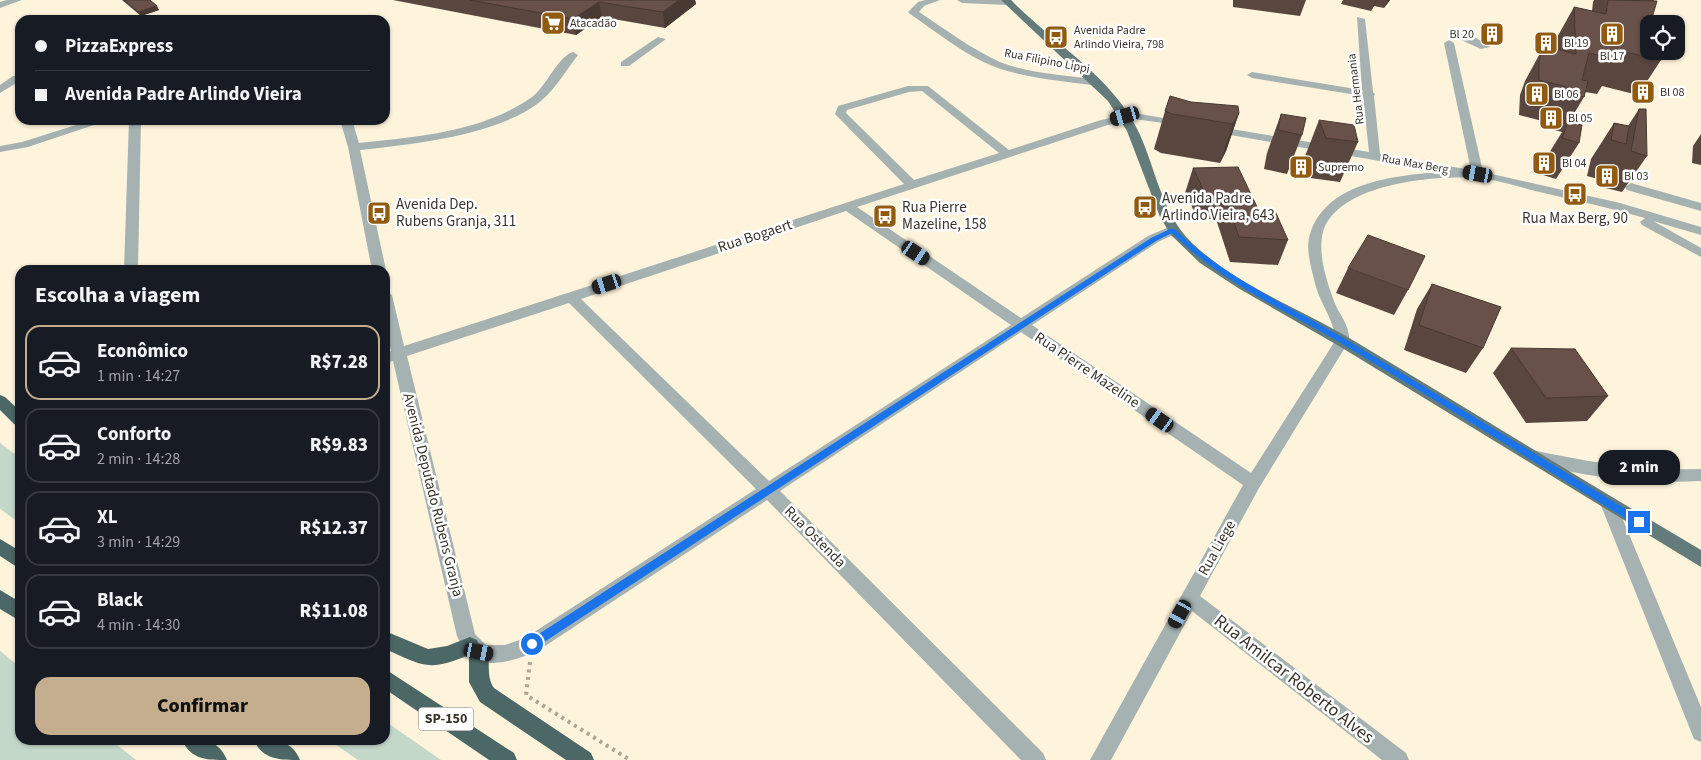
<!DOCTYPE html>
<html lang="pt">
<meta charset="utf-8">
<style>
body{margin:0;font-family:"Source Sans 3",sans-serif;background:#242831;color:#f1f3f6;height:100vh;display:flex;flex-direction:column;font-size:19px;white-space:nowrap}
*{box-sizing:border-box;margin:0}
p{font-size:16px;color:#9ea1a6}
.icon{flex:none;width:28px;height:28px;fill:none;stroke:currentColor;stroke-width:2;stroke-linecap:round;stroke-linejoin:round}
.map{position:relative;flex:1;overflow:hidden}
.details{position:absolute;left:15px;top:265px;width:375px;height:480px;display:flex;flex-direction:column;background:#171b24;border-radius:15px;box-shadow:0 1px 4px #0004}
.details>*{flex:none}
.banner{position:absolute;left:15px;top:15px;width:375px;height:110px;border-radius:15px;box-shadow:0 1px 4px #0004;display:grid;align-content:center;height:110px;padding:0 20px;background:#171b24}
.buttons{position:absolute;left:1640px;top:15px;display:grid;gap:10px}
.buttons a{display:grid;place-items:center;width:45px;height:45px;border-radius:10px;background:#171b24;box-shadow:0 1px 4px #0004;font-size:25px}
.end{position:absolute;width:22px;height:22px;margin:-11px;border:6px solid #1a73e8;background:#fff;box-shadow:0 0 0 2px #fff}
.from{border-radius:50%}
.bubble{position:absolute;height:35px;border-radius:15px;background:#171b24;box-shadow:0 1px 4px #0004;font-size:16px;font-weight:800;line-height:35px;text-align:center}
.car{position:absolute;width:15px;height:30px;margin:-15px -8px;border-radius:6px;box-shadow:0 0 4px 1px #0007;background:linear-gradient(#222 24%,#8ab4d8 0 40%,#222 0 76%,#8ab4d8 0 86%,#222 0)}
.banner b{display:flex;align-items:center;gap:18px;height:48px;font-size:19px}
.banner b+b{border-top:1px solid #363941}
.banner i{width:12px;height:12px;background:#f1f3f6}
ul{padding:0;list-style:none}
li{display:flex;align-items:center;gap:15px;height:75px;margin:0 10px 8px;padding:0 10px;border:2px solid #363941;border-radius:15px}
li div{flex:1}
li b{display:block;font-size:19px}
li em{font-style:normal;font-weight:800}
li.current{border-color:#c5ae8e}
li>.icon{width:45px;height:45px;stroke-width:1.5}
h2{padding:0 20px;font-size:22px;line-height:60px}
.primary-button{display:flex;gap:10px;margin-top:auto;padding:10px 20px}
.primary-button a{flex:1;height:58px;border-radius:15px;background:#c5ae8e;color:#111;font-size:20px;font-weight:800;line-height:58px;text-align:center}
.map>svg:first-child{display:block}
.green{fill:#c4d8c9}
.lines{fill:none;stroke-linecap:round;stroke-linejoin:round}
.path{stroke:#ada593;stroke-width:4;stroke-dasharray:3 4.5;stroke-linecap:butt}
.minor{fill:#a5b2b1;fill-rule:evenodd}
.major{fill:#637b7a;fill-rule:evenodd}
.highway{fill:#4b6766;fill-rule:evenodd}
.wall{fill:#59463e}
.shaded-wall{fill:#483932}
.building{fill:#675148;stroke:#483932}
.route{fill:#1a73e8}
.labels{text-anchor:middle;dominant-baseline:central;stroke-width:5;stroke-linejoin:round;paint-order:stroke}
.far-poi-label{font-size:12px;fill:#39342b;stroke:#fff;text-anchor:start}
.far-street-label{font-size:12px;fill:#39342b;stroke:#fff}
.shield{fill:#fff;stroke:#74716b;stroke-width:1}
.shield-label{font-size:14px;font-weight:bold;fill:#39342b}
.poi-label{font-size:15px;fill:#39342b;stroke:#fff;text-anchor:start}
.street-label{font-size:15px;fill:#39342b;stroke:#fff}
.near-street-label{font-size:18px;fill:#39342b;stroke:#fff}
</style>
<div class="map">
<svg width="1701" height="760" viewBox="0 0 1701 760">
<rect width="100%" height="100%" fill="#fef3db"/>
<g class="green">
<path d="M0,443l20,15v65l-20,-14z"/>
<path d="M0,651l20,16v73h91l25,20h-136z"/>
<path d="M385,721l56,39h-83l-22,-15 5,-5h44z"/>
</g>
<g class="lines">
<path class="path" d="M530,662l-4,33 104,65"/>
<g class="minor">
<path d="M7,0h15l-22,8v-6z"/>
<path d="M925,0h15l-16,6 -5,6c26,17 52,37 81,50 30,12 67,13 98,18l5,3 -5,3c-34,-5 -70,-7 -103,-19 -31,-12 -58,-35 -85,-53l-2,-2 10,-10z"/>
<path d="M957,0h54l2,2 -5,3 -46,-2z"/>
<path d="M1357,17l8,2 8,73 2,2 -1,2 6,58 91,16 -27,-127 5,-3 5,3 29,129 137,31 81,24v8l-48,-14 48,27v9l-59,-32 -2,-3 5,-4c-38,-11 -76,-19 -114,-28 -18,-5 -37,-11 -56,-12 -42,-3 -138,6 -152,54 -6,22 5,54 13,74 6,12 14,21 13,35l-90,147 -59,108 206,157 3,7h-27l-190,-149 -81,149h-21l153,-275 -222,-153 -241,159 263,262 3,7h-25l-254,-260 -228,150c-32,14 -65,25 -82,-14l-64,-275 -8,2v-10l6,-2 -6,-26v-35l7,5 12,51 500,-162 -69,-70 3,-8 70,-20h20l81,64 92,-30 33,-7 47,8 4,1v4l-51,-7 -26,6 -251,82 164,111 127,-82 21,-9h8l2,3 -2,3 -19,9 -126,83 219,148 84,-132c1,-18 -14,-36 -19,-54 -4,-17 -12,-39 -5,-56 18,-50 87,-56 132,-59l-230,-40 -6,-3 6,-3 156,26 -6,-56 -111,-18 -5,-3 5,-3 110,18zM922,91l77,62 -85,27 -68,-67 1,-3 62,-18zM846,211l165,114 -242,156 -188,-182zM569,303l187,186 -231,149 -20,7h-19l-11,-11 -68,-278z"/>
<path d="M1453,30l23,8 14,9 -9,2 -31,-14v-4z"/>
<path d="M658,37l8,2 -37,27h-8v-4z"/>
<path d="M573,52l5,3c-11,14 -22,33 -36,45 -41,35 -129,44 -182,50l26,120h-14l-24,-123 -8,-27h12l7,23c57,-6 124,-11 173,-46 14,-10 26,-41 41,-45z"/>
<path d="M13,76h7v5l-20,12v-8z"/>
<path d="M92,120h17l-81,27 -28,5v-6l22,-4z"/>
<path d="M129,120h12l-3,150h-14z"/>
<path d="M1631,183l70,20v8l-74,-21 -2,-3z"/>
<path d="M1532,450c56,12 111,21 169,19v12c-58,3 -119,-3 -175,-21l-2,-4 2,-4z"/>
<path d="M1608,496l6,2 2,5 85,204v35l-7,-3 -94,-236 2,-5z"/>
</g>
<path class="major" d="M1001,0h10c38,39 87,68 117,113 27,40 28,95 64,130 44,42 107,65 159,96 117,70 233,142 350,211v17l-362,-221 -101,-58 -38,-25 -29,-28 -11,-18 -33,-86 -19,-30z"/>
<g class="highway">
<path d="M0,395l5,2 15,14v15l-6,-2 -14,-14z"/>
<path d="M0,539l20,12v18l-20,-13z"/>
<path d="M0,590l20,12v19l-20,-12z"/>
<path d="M385,631l43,18 19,-3 23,-9 7,3 1,3 8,3c6,14 -1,29 8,42l97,65 3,7h-28l-86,-58 -11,-20v-27c-41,17 -45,11 -84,-6z"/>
<path d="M385,669l129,84 3,7h-28l-104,-71z"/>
<path d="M182,740c20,0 36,-2 45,20 -20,0 -36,0 -45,-20z"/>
<path d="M254,740c19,0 38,-1 46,20 -19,0 -38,0 -46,-20z"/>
</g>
</g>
<g class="wall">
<path d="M122,0h28l9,10 -18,6z"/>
<path d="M393,0h302l1,4 -31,24 -63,-11 -26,18z"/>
<path d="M1233,0h73l-6,16 -67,-9z"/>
<path d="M1343,0h47l-6,8 -10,-2 -3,5 -30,-7z"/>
<path d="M1594,0h60l-2,18 9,42 -23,35 -36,-9 -5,8 -12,-2 -1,5 -15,25 10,21 -23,36 -16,-5 6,-16 16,-26 -14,-4 2,-5 -31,-8 1,-20 5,-14 19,-35 11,3v-8l19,-34 18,4 1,-9z"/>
<path d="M1191,102l48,11 -13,38 -6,12 -59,-10 -7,-4 11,-38z"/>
<path d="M1639,109l8,47 -25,36 -16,-4 4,-21 -8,13 -15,-4 4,-17 23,-36 14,3z"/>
<path d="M1281,114l21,21 -15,39 -23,-5 3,-16z"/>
<path d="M1319,120l39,22 -18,40 -30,-4 -6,-19z"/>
<path d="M1701,134v31l-9,-2 1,-17z"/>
<path d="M1193,168l66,43 29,29 -10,25 -48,-3 -14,-43h-18l-13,-26z"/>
<path d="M1348,268l60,22 -14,25 -58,-22z"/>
<path d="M1432,284l51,64 -17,25 -62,-23 13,-41z"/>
<path d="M1511,348l97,48 -21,25 -61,2 -33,-50z"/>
</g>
<g class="shaded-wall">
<path d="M679,0h16l1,4 -31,24 -2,-16z"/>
<path d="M1376,0h1l-6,11z"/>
<path d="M1388,0h2l-6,8z"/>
<path d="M599,2l3,15 -26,18 -3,-16z"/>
<path d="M157,6l2,4 -18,6 -3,-4z"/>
<path d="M1239,113l-13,38 -6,12 13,-39z"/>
</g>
<g class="building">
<path d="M124,0h26l7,6 -19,6z"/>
<path d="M470,0h209l-16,12 -64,-10 -26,17z"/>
<path d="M1608,0l49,1 -5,17 13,3v3h-16v27h13l-1,9 -41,-9 -1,9 -30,-7 -7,27 6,1 -4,16 -15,-4 2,-5 -32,-8v-20l5,-14 32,8 -2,-47 32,7z"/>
<path d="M1170,96l21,6 47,4 1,7 -6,11 -61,-10 -7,-3z"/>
<path d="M1639,109h7l1,47 -16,-5z"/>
<path d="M1281,114l25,4 -4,17 -24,-5z"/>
<path d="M1319,120l35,5 4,17 -32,-4z"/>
<path d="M1568,122l14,3 -3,18 -17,-5z"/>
<path d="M1614,123l15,3 -3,18 -15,-4z"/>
<path d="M1238,167l21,44h16l13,29 -49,-3 -15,-43 -18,1 -13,-27z"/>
<path d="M1368,235l57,21 -17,34 -60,-22z"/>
<path d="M1432,284l69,23 -18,41 -64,-23z"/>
<path d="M1511,348l64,1 33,47 -62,2z"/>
</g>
<path class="route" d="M1170,229h5c48,48 113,76 172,111 98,59 197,119 295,179v6h-6c-99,-61 -197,-123 -297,-183 -57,-33 -121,-62 -167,-109l-16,8 -621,407h-7v-7l623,-403z"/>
<defs>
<g id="supermarket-square" transform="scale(1.25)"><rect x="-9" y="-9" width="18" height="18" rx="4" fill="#905a0f" stroke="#fff"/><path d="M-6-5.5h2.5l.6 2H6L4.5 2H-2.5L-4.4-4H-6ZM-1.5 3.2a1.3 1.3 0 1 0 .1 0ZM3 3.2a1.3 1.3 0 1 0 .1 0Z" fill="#fff"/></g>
<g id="building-square" transform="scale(1.25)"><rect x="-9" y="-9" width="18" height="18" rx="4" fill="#905a0f" stroke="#fff"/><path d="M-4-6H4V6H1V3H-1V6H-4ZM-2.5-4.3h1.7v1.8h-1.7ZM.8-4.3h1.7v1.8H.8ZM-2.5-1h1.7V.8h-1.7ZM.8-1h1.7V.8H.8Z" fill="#fff"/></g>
<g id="bus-square" transform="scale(1.25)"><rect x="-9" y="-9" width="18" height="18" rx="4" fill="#905a0f" stroke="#fff"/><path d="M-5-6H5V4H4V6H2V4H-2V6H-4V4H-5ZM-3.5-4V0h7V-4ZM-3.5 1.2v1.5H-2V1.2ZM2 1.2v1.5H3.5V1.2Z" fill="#fff"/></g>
</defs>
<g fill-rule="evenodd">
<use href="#supermarket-square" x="553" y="23"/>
<use href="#building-square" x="1492" y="34"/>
<use href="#building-square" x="1612" y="34"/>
<use href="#bus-square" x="1056" y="37"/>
<use href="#building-square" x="1546" y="43"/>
<use href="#building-square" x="1643" y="92"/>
<use href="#building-square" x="1537" y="94"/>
<use href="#building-square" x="1551" y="118"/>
<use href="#building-square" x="1544" y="163"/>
<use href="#building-square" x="1301" y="167"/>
<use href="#building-square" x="1607" y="176"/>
<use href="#bus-square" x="1575" y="194"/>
<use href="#bus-square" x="1145" y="207"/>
<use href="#bus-square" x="379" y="213"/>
<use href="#bus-square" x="885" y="216"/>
</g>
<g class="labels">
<g class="far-poi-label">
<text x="570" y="23">Atacadão</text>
<text x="1074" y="30">Avenida Padre<tspan x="1074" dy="14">Arlindo Vieira, 798</tspan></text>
<text x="1474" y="34" text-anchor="end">Bl 20</text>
<text x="1564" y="43">Bl 19</text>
<text x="1612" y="56" text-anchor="middle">Bl 17</text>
<text x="1660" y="92">Bl 08</text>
<text x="1554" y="94">Bl 06</text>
<text x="1568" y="118">Bl 05</text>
<text x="1562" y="163">Bl 04</text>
<text x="1318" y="167">Supremo</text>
<text x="1624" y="176">Bl 03</text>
</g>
<g class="far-street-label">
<text transform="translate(1047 61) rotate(11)">Rua Filipino Lippi</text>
<text transform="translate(1356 89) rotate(-97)">Rua Hermania</text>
<text transform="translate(1415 164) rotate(10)">Rua Max Berg</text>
</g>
<rect class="shield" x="418.5" y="707.5" width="55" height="23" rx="4"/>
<g class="shield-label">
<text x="446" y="719">SP-150</text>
</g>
<g class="poi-label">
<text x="1162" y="198">Avenida Padre<tspan x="1162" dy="17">Arlindo Vieira, 643</tspan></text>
<text x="396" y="204">Avenida Dep.<tspan x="396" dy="17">Rubens Granja, 311</tspan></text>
<text x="902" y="207">Rua Pierre<tspan x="902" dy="17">Mazeline, 158</tspan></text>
<text x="1575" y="218" text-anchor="middle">Rua Max Berg, 90</text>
</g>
<g class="street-label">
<text transform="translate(755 236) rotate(-18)">Rua Bogaert</text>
<text transform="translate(1087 370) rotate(34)">Rua Pierre Mazeline</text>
<text transform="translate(433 495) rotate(76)">Avenida Deputado Rubens Granja</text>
<text transform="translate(815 537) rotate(45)">Rua Ostenda</text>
<text transform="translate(1217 548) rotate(-61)">Rua Liege</text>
</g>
<g class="near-street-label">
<text transform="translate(1294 679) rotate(38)">Rua Amilcar Roberto Alves</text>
</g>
</g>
</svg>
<div class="buttons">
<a><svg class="icon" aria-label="locate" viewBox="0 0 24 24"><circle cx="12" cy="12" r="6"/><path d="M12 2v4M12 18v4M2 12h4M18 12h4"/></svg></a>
</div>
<i class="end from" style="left:532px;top:644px"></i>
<i class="end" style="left:1639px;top:522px"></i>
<div class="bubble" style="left:1598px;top:450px;width:82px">2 min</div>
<i class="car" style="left:1125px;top:116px;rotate:254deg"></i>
<i class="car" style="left:1478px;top:174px;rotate:280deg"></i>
<i class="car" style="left:916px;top:253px;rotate:124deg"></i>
<i class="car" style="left:607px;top:284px;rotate:252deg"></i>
<i class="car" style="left:1160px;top:420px;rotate:305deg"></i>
<i class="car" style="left:1180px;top:614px;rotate:209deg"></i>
<i class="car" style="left:479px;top:652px;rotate:101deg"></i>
<div class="banner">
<b><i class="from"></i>PizzaExpress</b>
<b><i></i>Avenida Padre Arlindo Vieira</b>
</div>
<section class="details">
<h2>Escolha a viagem</h2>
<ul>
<li class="current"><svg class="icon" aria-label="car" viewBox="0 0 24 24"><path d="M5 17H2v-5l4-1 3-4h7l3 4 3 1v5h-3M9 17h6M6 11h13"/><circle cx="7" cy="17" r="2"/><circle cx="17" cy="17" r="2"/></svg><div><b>Econômico</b><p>1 min · 14:27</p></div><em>R$7.28</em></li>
<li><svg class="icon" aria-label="car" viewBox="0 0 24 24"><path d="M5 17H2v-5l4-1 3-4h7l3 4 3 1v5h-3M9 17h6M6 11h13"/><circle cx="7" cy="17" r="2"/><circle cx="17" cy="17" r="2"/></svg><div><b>Conforto</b><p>2 min · 14:28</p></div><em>R$9.83</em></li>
<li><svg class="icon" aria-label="car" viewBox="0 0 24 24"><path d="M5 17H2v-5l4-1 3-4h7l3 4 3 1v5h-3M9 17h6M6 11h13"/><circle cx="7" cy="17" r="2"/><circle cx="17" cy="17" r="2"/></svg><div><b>XL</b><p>3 min · 14:29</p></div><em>R$12.37</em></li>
<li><svg class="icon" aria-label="car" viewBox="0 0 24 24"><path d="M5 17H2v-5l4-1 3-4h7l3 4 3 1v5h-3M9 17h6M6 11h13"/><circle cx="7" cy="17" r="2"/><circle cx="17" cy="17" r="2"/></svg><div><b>Black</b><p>4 min · 14:30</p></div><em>R$11.08</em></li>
</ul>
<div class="primary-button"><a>Confirmar</a></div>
</section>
</div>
